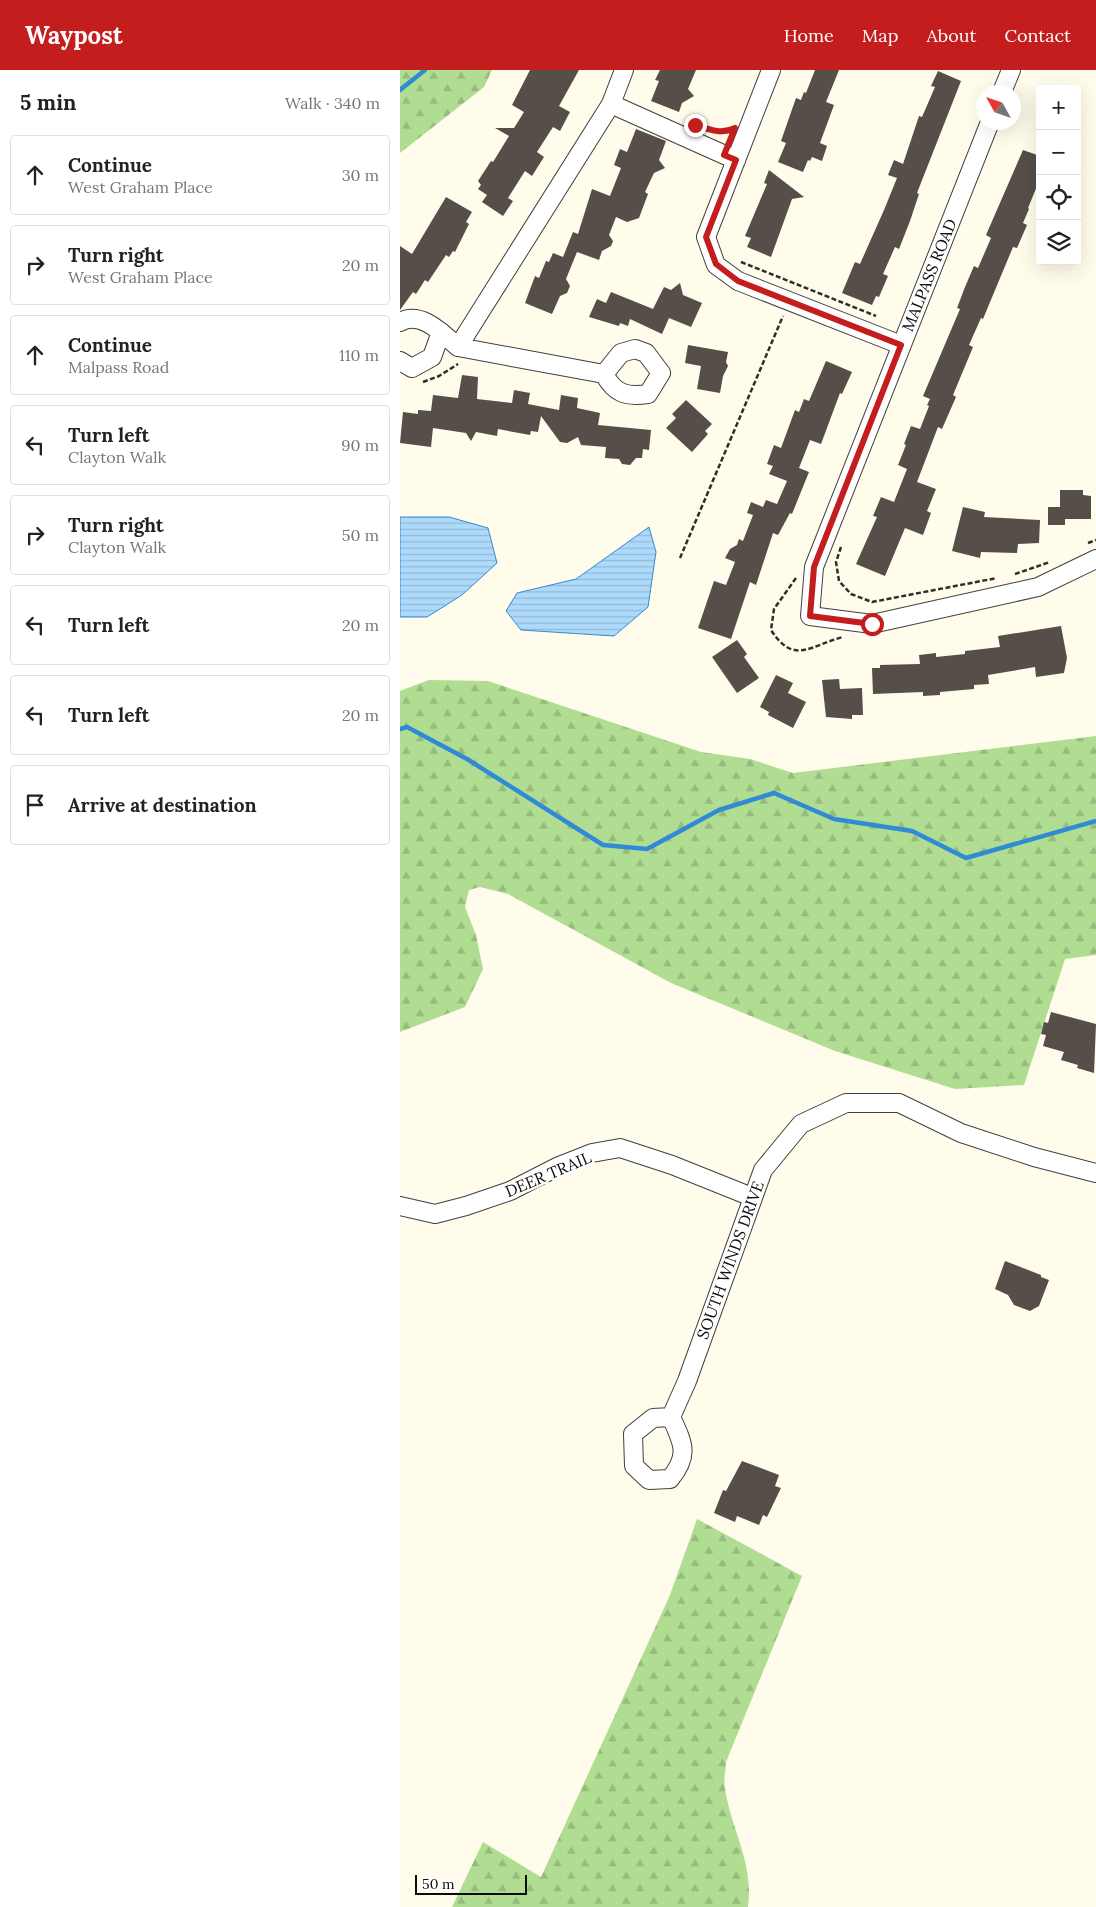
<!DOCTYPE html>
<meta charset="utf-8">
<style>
:root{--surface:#fff;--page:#f6f6f6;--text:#222;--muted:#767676;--line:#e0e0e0;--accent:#c41d1d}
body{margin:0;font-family:Lora,serif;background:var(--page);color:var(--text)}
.controls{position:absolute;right:15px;top:15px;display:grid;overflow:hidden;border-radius:5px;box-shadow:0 5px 20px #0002}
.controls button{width:45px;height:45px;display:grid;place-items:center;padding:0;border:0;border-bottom:1px solid var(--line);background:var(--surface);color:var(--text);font:25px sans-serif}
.compass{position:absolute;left:576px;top:15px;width:45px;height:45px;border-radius:50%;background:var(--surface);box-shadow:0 5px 20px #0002;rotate:310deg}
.scale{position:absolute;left:15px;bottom:12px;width:112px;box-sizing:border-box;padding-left:5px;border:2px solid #0c0c0c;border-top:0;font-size:14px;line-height:18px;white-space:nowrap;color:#0c0c0c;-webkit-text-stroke:4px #fff;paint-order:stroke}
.stop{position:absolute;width:15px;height:15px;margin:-11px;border:4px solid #c41d1d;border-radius:50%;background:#fff}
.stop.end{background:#c41d1d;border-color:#fff;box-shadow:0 1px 5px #0008}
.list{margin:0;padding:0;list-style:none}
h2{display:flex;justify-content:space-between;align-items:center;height:65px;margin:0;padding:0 20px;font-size:21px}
h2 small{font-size:16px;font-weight:400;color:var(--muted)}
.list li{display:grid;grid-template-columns:32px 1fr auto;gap:15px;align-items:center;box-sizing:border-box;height:80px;margin:0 10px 10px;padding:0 10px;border:1px solid var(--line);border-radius:5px}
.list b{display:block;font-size:19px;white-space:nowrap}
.list p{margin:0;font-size:16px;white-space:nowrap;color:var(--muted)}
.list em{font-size:16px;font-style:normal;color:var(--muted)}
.icon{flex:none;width:28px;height:28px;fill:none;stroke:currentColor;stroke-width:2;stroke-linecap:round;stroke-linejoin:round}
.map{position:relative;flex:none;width:696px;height:1837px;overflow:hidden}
header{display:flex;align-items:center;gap:30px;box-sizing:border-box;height:70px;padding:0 25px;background:var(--accent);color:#fff}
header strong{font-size:24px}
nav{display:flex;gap:28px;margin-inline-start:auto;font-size:18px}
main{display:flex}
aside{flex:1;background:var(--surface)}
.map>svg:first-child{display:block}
.forest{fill:url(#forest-firs)}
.water{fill:url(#water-rules);stroke:#308ad5}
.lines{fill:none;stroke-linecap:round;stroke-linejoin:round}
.stream{stroke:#308ad5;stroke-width:4.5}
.building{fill:#564e48}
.minor-casing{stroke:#3f3f3f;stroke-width:20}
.path{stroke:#2e2e2e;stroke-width:2.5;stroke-dasharray:5 2.5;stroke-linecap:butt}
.minor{stroke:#fff;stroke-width:18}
.route{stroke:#c41d1d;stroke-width:6}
.labels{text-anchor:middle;stroke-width:5;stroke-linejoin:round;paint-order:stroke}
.street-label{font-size:16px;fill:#0c0c0c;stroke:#fff}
</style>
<header>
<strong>Waypost</strong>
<nav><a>Home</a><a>Map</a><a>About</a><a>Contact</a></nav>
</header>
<main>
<aside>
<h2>5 min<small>Walk · 340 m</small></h2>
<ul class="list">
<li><svg class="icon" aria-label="ahead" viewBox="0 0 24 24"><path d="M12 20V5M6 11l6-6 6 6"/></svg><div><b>Continue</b><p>West Graham Place</p></div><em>30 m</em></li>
<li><svg class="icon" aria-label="right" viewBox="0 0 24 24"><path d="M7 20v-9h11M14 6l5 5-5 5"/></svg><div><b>Turn right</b><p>West Graham Place</p></div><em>20 m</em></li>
<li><svg class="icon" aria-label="ahead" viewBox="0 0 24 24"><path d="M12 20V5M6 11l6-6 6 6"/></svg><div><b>Continue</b><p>Malpass Road</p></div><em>110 m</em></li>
<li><svg class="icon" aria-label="left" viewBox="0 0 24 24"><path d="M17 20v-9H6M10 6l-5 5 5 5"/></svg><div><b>Turn left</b><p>Clayton Walk</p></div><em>90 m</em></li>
<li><svg class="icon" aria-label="right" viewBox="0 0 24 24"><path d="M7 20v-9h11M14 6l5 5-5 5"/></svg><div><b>Turn right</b><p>Clayton Walk</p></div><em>50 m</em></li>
<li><svg class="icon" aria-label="left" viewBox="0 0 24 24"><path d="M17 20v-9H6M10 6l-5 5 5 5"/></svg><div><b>Turn left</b></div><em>20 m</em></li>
<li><svg class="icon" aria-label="left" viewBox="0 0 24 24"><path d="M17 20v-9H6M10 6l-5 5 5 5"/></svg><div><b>Turn left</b></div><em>20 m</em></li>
<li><svg class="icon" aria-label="arrive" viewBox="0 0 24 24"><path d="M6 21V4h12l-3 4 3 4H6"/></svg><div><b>Arrive at destination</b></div></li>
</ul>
</aside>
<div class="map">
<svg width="696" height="1837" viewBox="0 0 696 1837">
<defs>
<pattern id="forest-firs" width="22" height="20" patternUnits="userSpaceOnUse" patternTransform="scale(1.25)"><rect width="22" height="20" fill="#b0dd92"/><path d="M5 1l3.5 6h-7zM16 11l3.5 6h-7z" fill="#96bc7d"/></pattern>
<pattern id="water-rules" width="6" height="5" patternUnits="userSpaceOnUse" patternTransform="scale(1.25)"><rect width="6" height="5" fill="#add9fa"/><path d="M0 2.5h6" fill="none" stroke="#94b9d5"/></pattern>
</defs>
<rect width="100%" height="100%" fill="#fffcec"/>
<g class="forest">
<polygon points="0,0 92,0 84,17 0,83"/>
<polygon points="29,610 88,611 301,682 350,689 393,703 696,666 696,885 665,889 624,1015 555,1019 435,981 271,913 108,824 80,817 69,820 65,837 76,865 83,899 65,937 0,962 0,621"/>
<path d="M297,1449L402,1506L326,1692C326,1700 323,1711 325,1719C331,1759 354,1793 348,1837H52L83,1772L141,1807L270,1525Z"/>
</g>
<g class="water">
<polygon points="0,447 49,447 88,458 97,493 62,525 27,547 0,547"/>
<polygon points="249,457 256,482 248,537 214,566 121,560 106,541 117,523 176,509"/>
</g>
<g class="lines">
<g class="stream">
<polyline points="0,20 25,0"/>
<polyline points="0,659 7,657 67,689 203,775 247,779 319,740 374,723 434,749 512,761 566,788 696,751"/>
</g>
</g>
<g class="building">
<polygon points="130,0 179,0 159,36 170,42 160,61 153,57 137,82 144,87 132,106 125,101 108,128 113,131 103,146 82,132 87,125 78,119 81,115 78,111 91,91 93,92 109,66 95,58 114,58 124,42 112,35"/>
<polygon points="260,0 296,0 288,19 294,26 282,33 279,42 251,31 259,11 255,10"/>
<polygon points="415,0 439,0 426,32 434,35 420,73 427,76 422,91 412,87 410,91 408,90 403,102 378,92 386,73 381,71 396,28 401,30 404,22 406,23"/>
<polygon points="538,1 561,11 517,123 519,124 510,151 499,179 495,177 483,204 488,206 479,227 476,226 472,235 442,223 455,192 460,194 484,140 497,108 488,105 494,90 503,94 519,46 522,47 535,17 531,16"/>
<polygon points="236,59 266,71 259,90 265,98 254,103 245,122 248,124 239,148 227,152 216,147 209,165 213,171 211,176 202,181 199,190 177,182 166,209 170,216 167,223 160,226 152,244 125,233 135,206 139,208 146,191 149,192 153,183 163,187 173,162 178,164 192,119 210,126 221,98 214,95 220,79 227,82"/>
<polygon points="623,80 640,86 636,97 640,98 640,109 628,138 629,139 623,153 627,155 617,178 613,177 583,249 581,248 569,275 573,277 553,325 556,327 542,359 538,357 517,412 536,419 527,441 531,443 523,465 505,458 485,506 456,494 477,447 473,446 481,427 494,432 507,399 498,395 506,375 504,374 511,356 520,359 529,336 527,335 530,329 523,326 560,239 557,238 565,217 574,196 578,198 591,168 586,165"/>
<polygon points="369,100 404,127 392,129 371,187 347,177 351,168 345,166 367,114 364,113"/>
<polygon points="46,127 72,142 66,152 69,154 55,182 53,181 49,187 46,185 28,212 25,210 16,224 13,222 0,240 0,176 12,184"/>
<polygon points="280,213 283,225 302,233 291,257 269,248 262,264 230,249 228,256 220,253 219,256 189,247 197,229 206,233 211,222 253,239 264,217 271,220"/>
<polygon points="288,275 328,282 326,292 328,296 323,306 320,323 297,319 301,296 285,293"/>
<polygon points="426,291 452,302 442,324 440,323 421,374 410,370 399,398 409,402 392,444 390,443 378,465 373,463 356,515 350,512 331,569 298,558 314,511 326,515 335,492 325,488 330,479 337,475 339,469 343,471 353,445 347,443 351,432 363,437 366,430 377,434 387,411 369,404 373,396 367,394 374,375 381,378 395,340 399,342 404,329 409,331"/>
<polygon points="62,305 78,307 77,329 112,333 114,320 130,323 128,334 159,340 161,325 178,328 177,338 200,343 198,355 251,360 249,380 243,379 242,388 236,388 230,395 222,394 219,389 205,388 206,377 181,375 178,367 167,373 160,372 141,346 138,362 131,361 130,365 98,359 97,366 76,362 71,371 66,363 33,358 31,377 0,373 3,342 18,344 18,340 31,341 33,325 58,328"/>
<polygon points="286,330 312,354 305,361 308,364 292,382 266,358 276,348 272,344"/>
<polygon points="660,420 683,420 683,425 691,426 691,449 665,449 665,455 648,455 648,437 660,437"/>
<polygon points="563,437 585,442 584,447 640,450 639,473 618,474 617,483 581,482 580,488 552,481"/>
<polygon points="661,556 667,588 664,603 636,607 635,597 588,605 589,614 574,615 574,619 540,622 540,625 523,626 523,622 473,624 472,598 480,598 480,595 520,594 519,585 536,583 536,587 565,584 565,581 600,577 598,566"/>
<polygon points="337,570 347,584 344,587 359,608 337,623 312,587"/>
<polygon points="376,605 393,613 388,623 406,632 393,658 368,645 369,642 360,637"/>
<polygon points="439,609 440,619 462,618 463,645 452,645 452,649 426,647 422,610"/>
<polygon points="651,942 696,954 694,1003 677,998 678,995 661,990 664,982 643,976 646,965 641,964 644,952 648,953"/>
<polygon points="605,1191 641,1205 641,1207 649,1210 639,1236 630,1241 614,1235 608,1225 595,1219"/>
<polygon points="342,1391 379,1405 375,1416 381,1418 367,1447 363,1445 359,1455 337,1446 335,1452 314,1443 323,1420 326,1421"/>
</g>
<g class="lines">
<g class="minor-casing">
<g id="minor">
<polyline points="371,0 306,167 316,195 338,211 501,275"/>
<polyline points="602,22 611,0"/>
<polyline points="211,34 224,0"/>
<polyline points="590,52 414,497 410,546 472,554 638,517 696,489"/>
<path d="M0,252C21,240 43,264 58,277"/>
<polyline points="0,291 12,298 32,287 41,262"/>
<path d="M204,304C215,324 226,327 248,324L261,303L246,283L235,279L221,283L204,304L58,277L211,34L336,90"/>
<polyline points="0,1136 35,1144 66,1136 110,1121 159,1096 192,1083 220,1078 272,1095 352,1127"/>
<path d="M271,1347L253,1348L233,1364L234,1396L249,1410L270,1409C290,1385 283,1373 271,1347L287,1311L363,1100L401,1054L446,1033H499L561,1063L634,1087L696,1103"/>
</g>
</g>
<g class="path">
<polyline points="614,39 617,31"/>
<polyline points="314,61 331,61"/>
<polyline points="341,192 476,246"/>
<polyline points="23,312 39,306 58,294"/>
<polyline points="688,473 696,470"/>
<polyline points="441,477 436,492 439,511 451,524 472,532 597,508"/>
<polyline points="280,488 383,246"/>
<polyline points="615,504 650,492"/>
<path d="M396,508L374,539L371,560C394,596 411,575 443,567"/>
</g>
<use href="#minor" class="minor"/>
</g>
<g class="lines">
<path class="route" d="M295,55C308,59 321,65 335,58L324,85L336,90L306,167L316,194L338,211L501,275L414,497L410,546L472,554"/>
</g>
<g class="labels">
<g class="street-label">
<text transform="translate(529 205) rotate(-68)" y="6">MALPASS ROAD</text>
<text transform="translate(148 1104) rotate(-23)" y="6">DEER TRAIL</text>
<text transform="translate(330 1190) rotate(-70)" y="6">SOUTH WINDS DRIVE</text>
</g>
</g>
</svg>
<div class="controls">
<button>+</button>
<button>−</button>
<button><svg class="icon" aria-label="locate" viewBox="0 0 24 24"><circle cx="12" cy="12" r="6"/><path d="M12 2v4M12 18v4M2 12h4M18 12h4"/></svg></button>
<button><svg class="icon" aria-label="layers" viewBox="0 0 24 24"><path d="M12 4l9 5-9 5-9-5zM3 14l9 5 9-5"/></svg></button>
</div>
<svg class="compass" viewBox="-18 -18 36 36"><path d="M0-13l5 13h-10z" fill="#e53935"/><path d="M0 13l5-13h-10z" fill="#767676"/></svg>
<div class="scale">50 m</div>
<div class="stop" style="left:472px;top:554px"></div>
<div class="stop end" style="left:295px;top:55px"></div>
</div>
</main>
